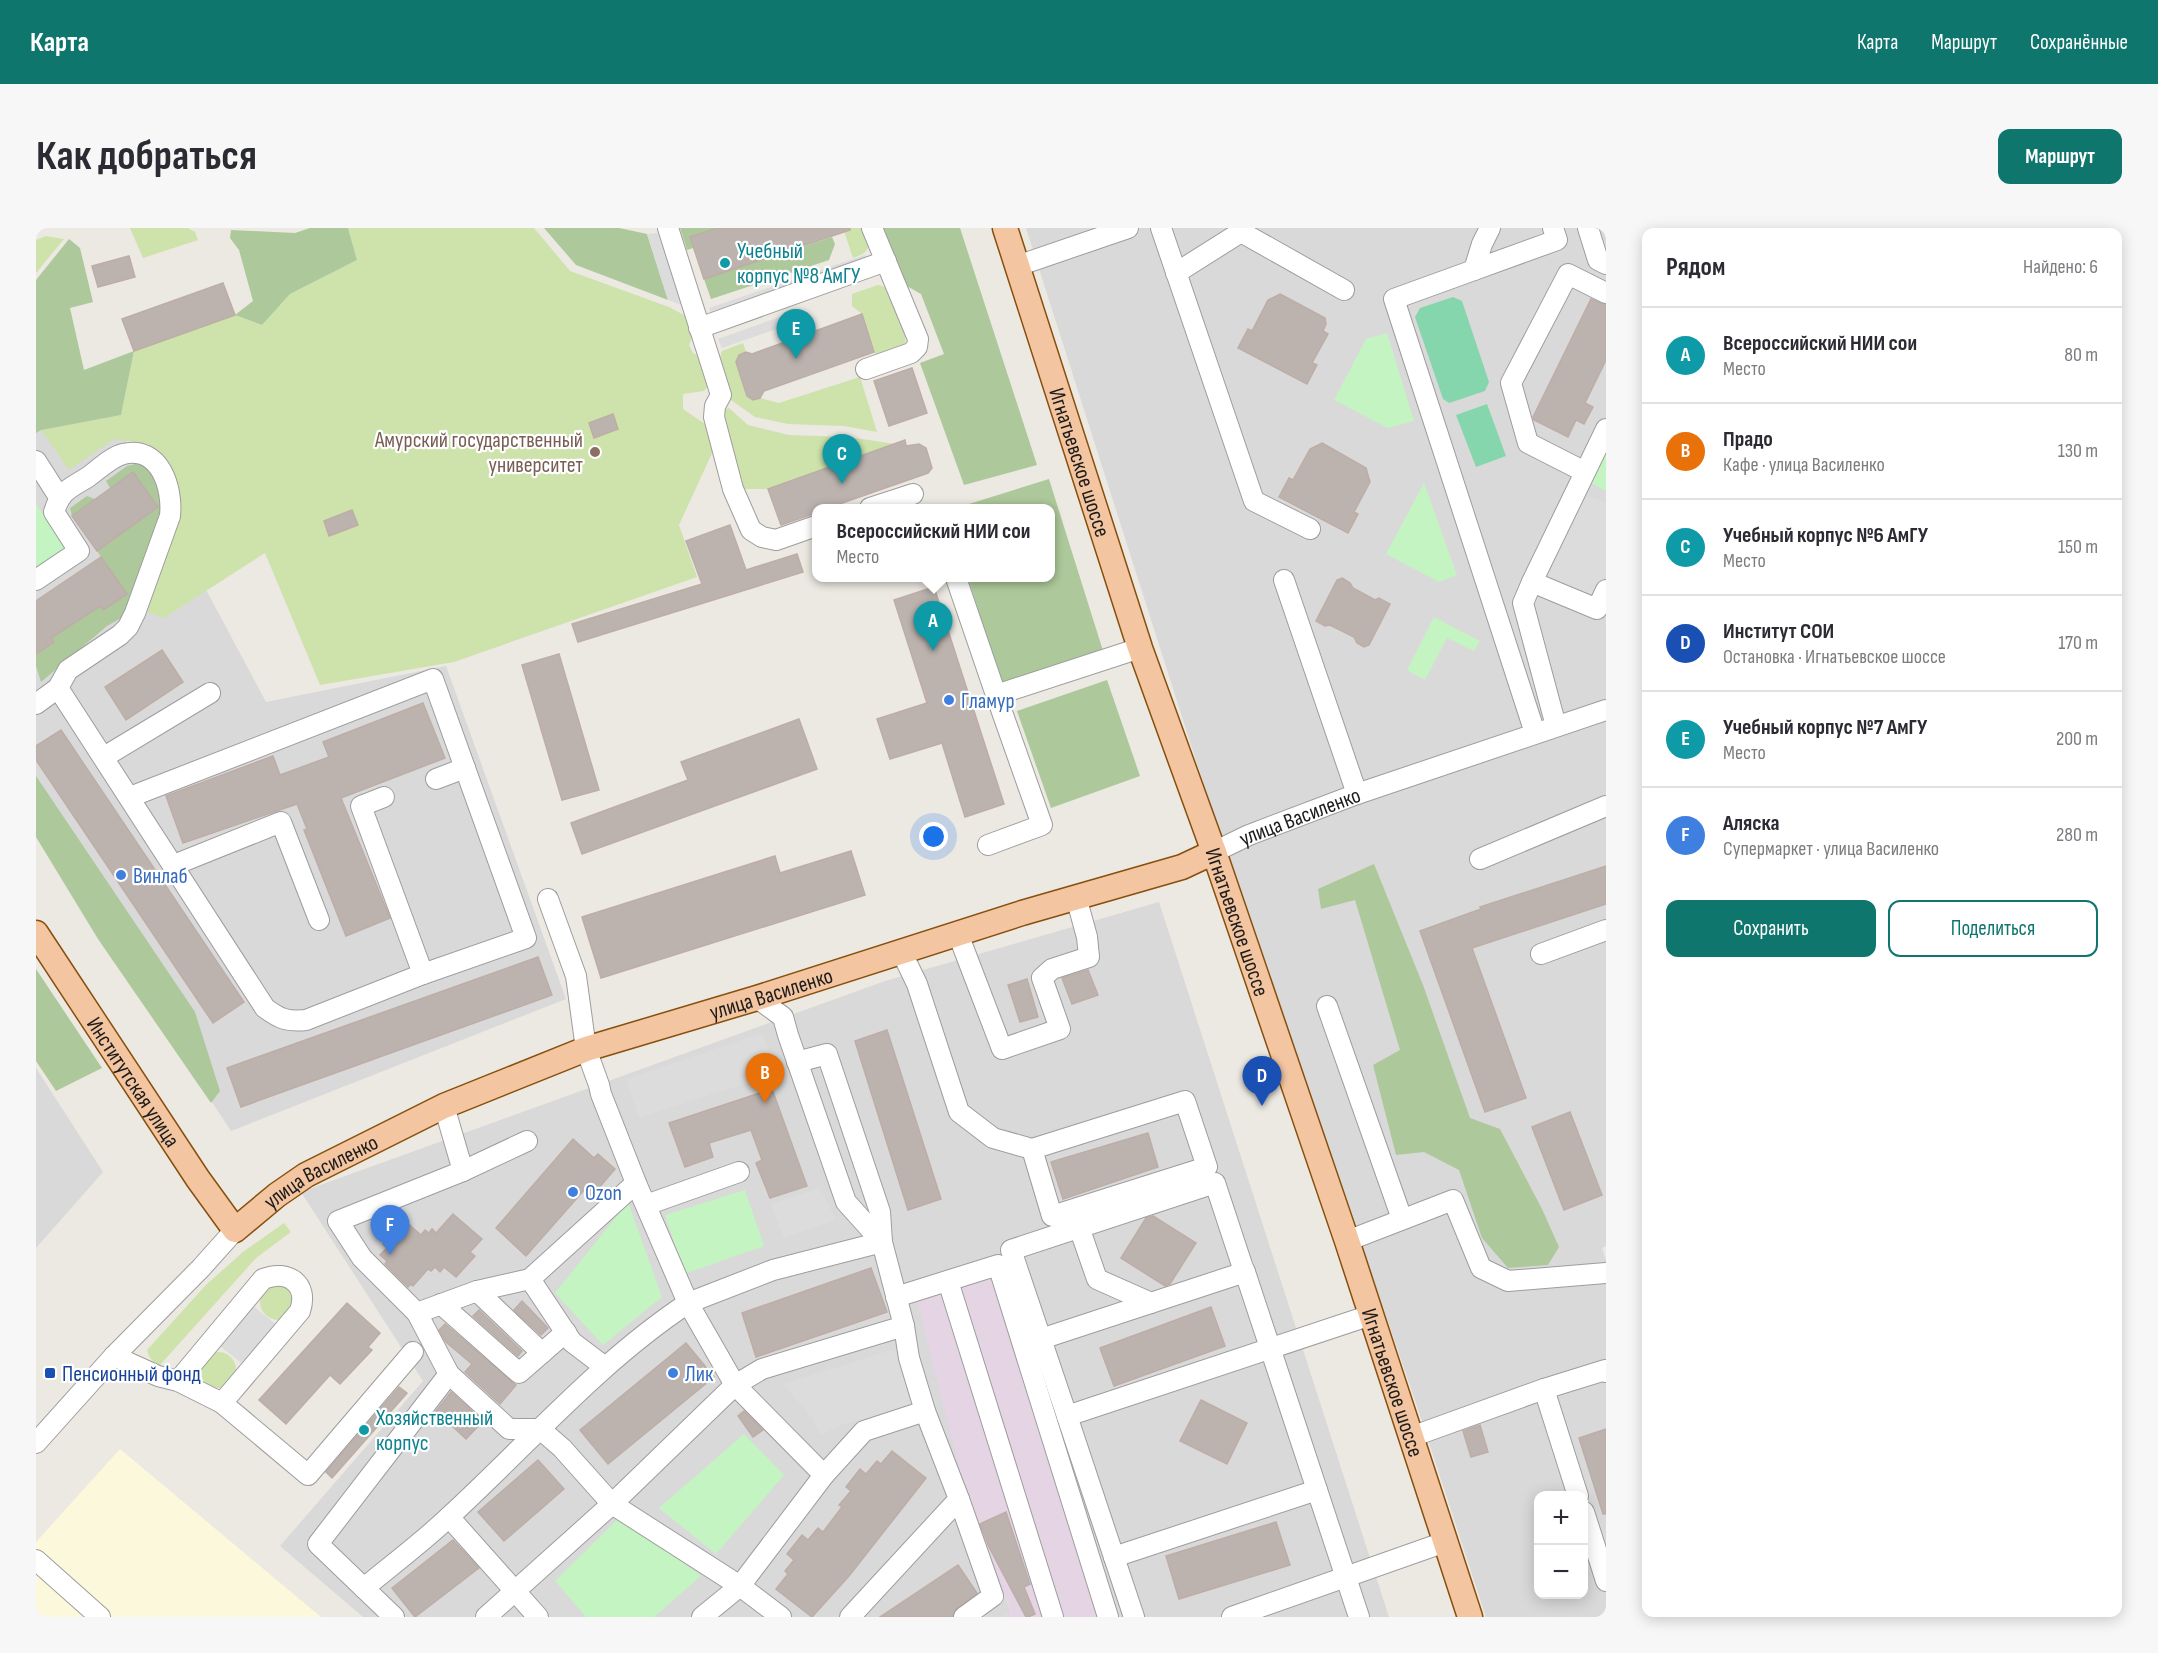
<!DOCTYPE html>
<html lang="ru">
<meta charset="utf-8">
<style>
:root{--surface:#fff;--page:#f7f7f7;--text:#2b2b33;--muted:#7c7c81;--line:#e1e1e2;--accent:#0f766e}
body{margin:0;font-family:"Sofia Sans Condensed",sans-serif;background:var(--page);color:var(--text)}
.controls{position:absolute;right:18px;bottom:18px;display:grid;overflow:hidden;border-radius:12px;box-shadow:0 3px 15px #0003}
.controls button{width:54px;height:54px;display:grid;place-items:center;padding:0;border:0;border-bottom:2px solid var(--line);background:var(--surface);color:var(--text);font:30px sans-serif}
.you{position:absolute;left:898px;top:609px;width:21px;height:21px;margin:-15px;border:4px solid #fff;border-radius:50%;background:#1a73e8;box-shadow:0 0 0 9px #1a73e833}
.badge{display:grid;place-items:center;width:39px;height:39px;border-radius:50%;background:var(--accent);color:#fff;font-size:20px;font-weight:700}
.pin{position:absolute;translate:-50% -50px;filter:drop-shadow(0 2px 3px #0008)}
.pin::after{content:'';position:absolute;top:32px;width:21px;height:18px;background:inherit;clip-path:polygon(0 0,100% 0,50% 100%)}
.popup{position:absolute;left:776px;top:276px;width:243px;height:78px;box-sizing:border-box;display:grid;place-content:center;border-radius:12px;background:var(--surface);filter:drop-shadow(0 2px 4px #0005);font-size:20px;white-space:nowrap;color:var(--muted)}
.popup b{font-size:22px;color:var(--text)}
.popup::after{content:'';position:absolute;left:50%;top:100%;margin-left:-12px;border:12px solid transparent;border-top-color:var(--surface)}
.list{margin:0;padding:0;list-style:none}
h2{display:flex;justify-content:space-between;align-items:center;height:78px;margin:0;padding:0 24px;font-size:26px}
h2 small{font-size:20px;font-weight:400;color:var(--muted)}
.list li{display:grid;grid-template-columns:39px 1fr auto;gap:18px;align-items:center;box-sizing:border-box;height:96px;padding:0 24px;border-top:2px solid var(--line)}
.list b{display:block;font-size:22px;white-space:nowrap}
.list p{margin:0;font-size:20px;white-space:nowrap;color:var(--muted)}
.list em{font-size:20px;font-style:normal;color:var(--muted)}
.actions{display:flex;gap:12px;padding:18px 24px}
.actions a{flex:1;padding:14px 0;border:2px solid var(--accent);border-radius:12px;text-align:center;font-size:21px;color:var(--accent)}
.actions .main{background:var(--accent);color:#fff}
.map{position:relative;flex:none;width:1570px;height:1389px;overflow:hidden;border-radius:12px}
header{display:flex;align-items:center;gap:36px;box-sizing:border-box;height:84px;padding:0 30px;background:var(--accent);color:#fff}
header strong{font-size:28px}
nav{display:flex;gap:33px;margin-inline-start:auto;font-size:21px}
.intro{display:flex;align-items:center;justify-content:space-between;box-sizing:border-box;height:144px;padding:0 36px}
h1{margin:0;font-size:42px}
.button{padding:15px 27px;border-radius:12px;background:var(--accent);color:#fff;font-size:21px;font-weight:700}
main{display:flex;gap:36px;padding:0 36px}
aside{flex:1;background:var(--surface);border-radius:12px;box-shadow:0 3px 15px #0003}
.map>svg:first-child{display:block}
.residential{fill:#dad9d9;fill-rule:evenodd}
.industrial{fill:#e5d4e4}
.education{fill:#fcf8dc}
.grass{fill:#cde3ab}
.forest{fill:#adc89a}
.park{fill:#c4f4c1}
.pitch{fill:#86d6ad}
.parking{fill:#dcdcdc}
.building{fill:#bcb3af;stroke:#bdada6;stroke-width:1.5}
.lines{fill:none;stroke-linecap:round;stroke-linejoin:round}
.minor-casing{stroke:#9d9d9d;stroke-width:22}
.major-casing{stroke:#874f0c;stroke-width:27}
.minor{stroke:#fff;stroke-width:20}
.major{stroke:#f3c5a0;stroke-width:24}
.culture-dot{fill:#0f9aa8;stroke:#fff;stroke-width:2}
.education-dot{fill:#8d6e63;stroke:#fff;stroke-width:2}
.shop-dot{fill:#3f7fe0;stroke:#fff;stroke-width:2}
.transit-dot{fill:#1a4fb4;stroke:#fff;stroke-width:2}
.labels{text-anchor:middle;stroke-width:4.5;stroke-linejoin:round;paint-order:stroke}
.culture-label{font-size:22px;fill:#0d838f;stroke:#fff;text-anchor:start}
.education-label{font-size:22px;fill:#785e54;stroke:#fff;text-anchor:end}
.street-label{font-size:22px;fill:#1c1c1c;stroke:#fff}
.shop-label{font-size:22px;fill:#366cbe;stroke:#fff;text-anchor:start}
.transit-label{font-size:22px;fill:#164399;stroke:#fff;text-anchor:start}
</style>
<header>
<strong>Карта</strong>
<nav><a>Карта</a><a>Маршрут</a><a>Сохранённые</a></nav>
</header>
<div class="intro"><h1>Как добраться</h1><a class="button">Маршрут</a></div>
<main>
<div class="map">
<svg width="1570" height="1389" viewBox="0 0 1570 1389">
<rect width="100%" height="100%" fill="#ece8e2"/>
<g class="residential">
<path d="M990,0H1570V1018L1566,1020L1570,1032V1389H1450L1378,1169L1179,592ZM1502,1268H1548V1366H1502Z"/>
<polygon points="72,178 230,474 410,438 530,771 195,903 0,606 0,192"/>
<polygon points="1123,674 1353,1389 1079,1389 936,1291 975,1383 966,1389 327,1389 244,1318 387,1153 265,964 849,753"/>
<polygon points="0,840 67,944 0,1020"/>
</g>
<polygon class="industrial" points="963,1033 1079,1389 966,1389 975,1382 936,1291 878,1060"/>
<polygon class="education" points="84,1221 285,1389 0,1389 0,1314"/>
<g class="grass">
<polygon points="94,0 152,0 159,4 162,12 107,30"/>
<polygon points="312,0 498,0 534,43 633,79 652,89 658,106 653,117 657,125 664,129 674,156 668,163 647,166 647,181 669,196 677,223 643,297 661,349 418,434 284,457 229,325 128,390 108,383 133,240 112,216 78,211 33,242 5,202 85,187 98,123 199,87 226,97 254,66 321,32"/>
<path d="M807,0H830C834,16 836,24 817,30Z"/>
<polygon points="10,8 28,11 0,45 0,12"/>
<path d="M842,57C847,58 847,58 850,61C857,68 872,106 869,115C865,125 850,128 841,132L826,86L816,78V66Z"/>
<polygon points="707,115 710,124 703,127 700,134 711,168 717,172 724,170 743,175 824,149 841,204 808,198 752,196 719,189 695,172 683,133 686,123"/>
<polygon points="693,180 712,197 753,207 813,209 859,216 732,261 708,261 684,194 685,183"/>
<path d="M248,995L255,1004L220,1030L124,1137C116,1134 113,1130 111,1122L170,1057L207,1024Z"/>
<path d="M238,1056L254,1060L260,1075L246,1092C228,1093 219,1078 227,1062Z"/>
<circle cx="182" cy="1142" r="18"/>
</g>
<g class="forest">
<polygon points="274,0 312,0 321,32 254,66 226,97 199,87 217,73 203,22 194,10 195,2 259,5"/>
<polygon points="508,0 583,0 611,6 632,72 540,37"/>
<polygon points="644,0 682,0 654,9 657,20 651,22"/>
<polygon points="847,0 924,0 1001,237 928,257 884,135 908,126 885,66 869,57"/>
<polygon points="796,9 799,16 793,32 675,71 668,51"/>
<polygon points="33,11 44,20 57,74 34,80 48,142 98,123 85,187 5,202 0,205 0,52"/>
<polygon points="99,236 109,236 118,242 130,278 94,378 85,390 71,398 5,454 0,438 0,426 18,414 15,410 64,378 67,381 91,366 61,323 122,279 97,245 74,260 70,253 91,238"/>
<polygon points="1013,251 1068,426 966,457 932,350 1014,350 1014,280 920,280"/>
<polygon points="51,268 59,271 36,288 34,280"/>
<polygon points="1071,452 1104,548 1015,580 981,483"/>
<polygon points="0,548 159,784 184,863 175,875 62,711 0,609"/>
<polygon points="1338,636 1387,757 1434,890 1464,901 1506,981 1523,1019 1512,1037 1472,1040 1446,1010 1423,942 1388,924 1360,927 1337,837 1364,822 1319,672 1285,681 1282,661"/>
<polygon points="0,741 66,840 20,863 0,833"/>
</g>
<g class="park">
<polygon points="1351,105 1378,193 1352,200 1298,172 1330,111"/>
<polygon points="1570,219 1570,263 1553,254"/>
<polygon points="1388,255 1421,347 1403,354 1350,326"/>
<polygon points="0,276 31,323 0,344"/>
<polygon points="1398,389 1444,413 1438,423 1411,410 1389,452 1371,442"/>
<polygon points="709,962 728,1018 648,1046 629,987"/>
<polygon points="592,974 626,1069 567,1117 519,1065"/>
<polygon points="708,1206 748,1247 680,1326 623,1280"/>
<polygon points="586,1287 665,1348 618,1389 550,1389 519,1353"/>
</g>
<g class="pitch">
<polygon points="1417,69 1426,73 1453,154 1449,163 1413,175 1407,171 1379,89 1384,80"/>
<polygon points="1451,176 1470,228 1440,239 1420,187"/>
</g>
<g class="parking">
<polygon points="622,5 646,77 632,72 611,6"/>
<polygon points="829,27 832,35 677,90 673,80"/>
<polygon points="758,84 757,95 686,120 682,111"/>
<polygon points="1543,263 1570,275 1570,351 1558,377 1502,350"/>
<polygon points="726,805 741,845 603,890 590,851"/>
<polygon points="784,960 800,992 748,1010 735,976"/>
<polygon points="206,1069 252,1106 219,1146 173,1109"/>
<polygon points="859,1121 875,1158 876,1181 811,1195 784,1207 776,1190 747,1156"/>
</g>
<g class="building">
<polygon points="682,0 814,0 814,2 668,51 654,9"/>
<polygon points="93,28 99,49 62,59 56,38"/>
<polygon points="187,55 199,87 98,123 86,91"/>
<polygon points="1244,66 1289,90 1290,96 1287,103 1292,106 1276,135 1281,137 1271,156 1202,120 1212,101 1216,103 1232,72"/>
<polygon points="1555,71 1570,77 1570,132 1549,175 1557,179 1548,196 1540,192 1532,209 1498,192 1497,189"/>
<polygon points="826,86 838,124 728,163 724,170 717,172 711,168 700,134 703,127 710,124 716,126"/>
<polygon points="876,140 891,185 853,198 838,153"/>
<polygon points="577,186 582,201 558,210 553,195"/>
<polygon points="869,212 870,218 883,216 890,220 896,240 892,245 792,280 780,280 780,285 745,297 732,261"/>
<polygon points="1286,215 1330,240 1334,254 1318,284 1322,286 1312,305 1243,269 1253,250 1257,252 1274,221"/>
<polygon points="97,244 122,279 61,323 36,288"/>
<polygon points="316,282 322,297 293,308 288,293"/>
<polygon points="694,297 710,342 761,326 767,344 542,414 536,396 666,356 650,313"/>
<polygon points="65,329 91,366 67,382 64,378 15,410 18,414 0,426 0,373"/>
<polygon points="1306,350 1314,355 1317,360 1339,372 1343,370 1354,376 1333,417 1328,419 1321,415 1318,409 1294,397 1289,398 1280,393 1301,352"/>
<polygon points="898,359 968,576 929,589 906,515 854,531 841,491 891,475 858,372"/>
<polygon points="126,422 147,454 90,492 69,459"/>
<polygon points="523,426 563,562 526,572 486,437"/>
<polygon points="387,475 409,530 305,570 354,690 310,708 268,602 271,601 261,576 147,615 130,568 237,528 244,547 293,529 287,514"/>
<polygon points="763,491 781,541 546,626 535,595 652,552 645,534"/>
<polygon points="25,502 208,774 177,795 0,532 0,518"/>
<polygon points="815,623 829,667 565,750 546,689 739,628 744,645"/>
<polygon points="1570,638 1570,676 1436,720 1490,870 1449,884 1384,703 1445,681 1444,679"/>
<polygon points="502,729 516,767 205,879 191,840"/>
<polygon points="1052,742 1062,767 1036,776 1026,750"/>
<polygon points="991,751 1002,789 984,794 972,757"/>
<polygon points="851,802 905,971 872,982 819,813"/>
<polygon points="736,861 771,958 734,970 720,935 726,932 715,902 673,915 677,929 649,939 633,895"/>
<polygon points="1534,884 1566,967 1528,982 1496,899"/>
<polygon points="1112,905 1122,939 1027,971 1015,934"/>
<polygon points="537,911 558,930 562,926 579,941 556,968 549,961 490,1028 460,1000"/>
<polygon points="417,986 446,1011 434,1024 439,1028 420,1049 408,1039 404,1044 399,1039 395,1043 392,1041 377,1058 375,1056 372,1059 349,1036 351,1033 344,1027 351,1020 347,1016 369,993 385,1007 389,1002 393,1005 396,1001 400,1005"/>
<polygon points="1117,988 1160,1015 1134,1056 1129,1058 1085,1030 1110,990"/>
<polygon points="835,1040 851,1084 720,1129 706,1085"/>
<polygon points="486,1073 512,1100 505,1107 478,1082"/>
<polygon points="311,1075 344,1105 332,1119 336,1122 304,1156 294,1147 250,1196 223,1172"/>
<polygon points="1175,1079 1189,1118 1078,1158 1064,1120"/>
<polygon points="443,1082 486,1123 482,1128 437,1088"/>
<polygon points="409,1096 480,1157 464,1176 429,1144 436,1136 410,1114 403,1102"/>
<polygon points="650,1115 678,1149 572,1236 544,1202"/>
<polygon points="363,1159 371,1165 296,1250 290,1244"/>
<polygon points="415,1164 447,1193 430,1211 400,1183"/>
<polygon points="1165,1172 1211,1195 1191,1236 1144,1213"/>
<polygon points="708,1183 727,1202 717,1209 702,1188"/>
<polygon points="1444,1197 1452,1224 1435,1229 1427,1203"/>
<polygon points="1570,1201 1570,1286 1567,1286 1543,1210"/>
<polygon points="856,1223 890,1250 813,1348 776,1389 740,1361 752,1346 749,1343 758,1332 751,1326 766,1307 772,1312 782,1300 787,1304 806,1279 803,1277 815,1263 810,1259 824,1241 830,1246 841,1233 845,1236"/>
<polygon points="502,1232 528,1261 468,1313 442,1284"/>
<polygon points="970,1284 994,1356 988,1359 999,1386 992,1389 990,1389 953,1319 944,1296"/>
<polygon points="1240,1294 1254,1337 1143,1371 1130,1328"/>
<polygon points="417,1312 443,1340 379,1389 356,1360"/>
<polygon points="922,1337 941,1365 921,1380 916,1389 844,1389"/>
</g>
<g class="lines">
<g class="minor-casing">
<g id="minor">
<polyline points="632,0 685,167 679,178 678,189 697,261 715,302 726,309 740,312 780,298"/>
<polyline points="1125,0 1218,273 1274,301"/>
<polyline points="1454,0 1446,16 1438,42 1358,71 1499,505"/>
<polyline points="1552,0 1562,32 1570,36"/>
<polyline points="981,38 1092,0"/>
<polyline points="1438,42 1521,12 1517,0"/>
<polyline points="1140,45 1205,4 1308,62"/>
<polyline points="663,100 850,33"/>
<polyline points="830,141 875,125 881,119 882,111 836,0"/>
<polyline points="0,233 23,269"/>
<polyline points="1549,244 1492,215 1475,155 1532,46 1570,65"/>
<polyline points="834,280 877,266"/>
<polyline points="920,350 960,467"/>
<path d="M0,352L43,323L18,284C25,262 33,261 52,249C62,242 75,229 87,226C124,217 137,260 134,288L99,385L92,399L84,407L32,442L22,460L0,476"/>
<polyline points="1248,352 1321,566"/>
<polyline points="1496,354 1561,381 1570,362"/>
<path d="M22,460L229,780C244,791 251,794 270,792L387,746L490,710L397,451L94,569"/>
<polyline points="1520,498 1487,375 1496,354 1570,201"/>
<polyline points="68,529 174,465"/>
<polyline points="400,551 429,540"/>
<polyline points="348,569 325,578 387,746"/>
<polyline points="952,617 1006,597 960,467 1104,420"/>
<path id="s1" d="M1178,624L1213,607L1321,566L1570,482"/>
<polyline points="1444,631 1570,578"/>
<polyline points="138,637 245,594 283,692"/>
<polyline points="512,671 540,748 550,821 563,857 565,866 600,955 652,1075 737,1042 846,1014 810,974 752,807 747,789 721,770"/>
<polyline points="922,706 966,821 1024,801 1006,750 1016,741 1053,729 1051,709 1040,669"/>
<polyline points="865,723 881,756 923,884 957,910 996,921 1149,873 1171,939 1016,988 996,921"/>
<polyline points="1505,726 1570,702"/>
<polyline points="1291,778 1366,991"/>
<polyline points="408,878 427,943 302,993 326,1030 381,1085 441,1063 494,1051 600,955"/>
<polyline points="427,943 491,913"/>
<polyline points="610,977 703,944"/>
<polyline points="1043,999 1061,1051 1115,1075"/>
<polyline points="1311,1013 1417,972 1445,1040 1472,1053 1570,1045"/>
<polyline points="494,1051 536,1114 569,1139"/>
<polyline points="912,1053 1017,1389"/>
<polyline points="441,1063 506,1125"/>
<polyline points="860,1069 962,1037 1072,1389"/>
<polyline points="405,1076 483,1145 530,1104"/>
<polyline points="1005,1111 1209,1044"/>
<path d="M78,1128L122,1148L142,1153L186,1175L264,1083C273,1056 252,1041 227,1051L142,1153"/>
<polyline points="413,1146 473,1201 504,1201 526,1220 576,1276 699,1157 788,1247 828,1203 889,1183 873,1130 868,1098"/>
<polyline points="1508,1161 1569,1142 1570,1144"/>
<polyline points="186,1175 272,1247 377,1124"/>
<polyline points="1031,1188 1098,1389"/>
<polyline points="1375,1209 1508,1161 1542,1268"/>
<polyline points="0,1215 78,1128 165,1040 199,1002"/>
<polyline points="923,1271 957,1368 928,1389"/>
<polyline points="1548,1284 1570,1353"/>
<polyline points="413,1289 502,1389"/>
<polyline points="1078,1329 1281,1262"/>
<polyline points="0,1332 64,1389"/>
<path d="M328,1360C357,1336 388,1313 415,1287C493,1215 563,1134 652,1075L699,1157L726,1141L868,1098L846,1014L844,984L791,826L761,834"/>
<polyline points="358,1389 282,1316 413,1146 381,1085"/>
<polyline points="450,1389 576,1276 704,1358 666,1389"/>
<polyline points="745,1389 704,1358 788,1247"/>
<polyline points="814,1389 923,1271 889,1183"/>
<polyline points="1196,1389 1409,1314"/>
<polyline points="1323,1389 1209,1044 1206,1037 1179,955 975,1022 1031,1188 1335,1087"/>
</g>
</g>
<g class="major-casing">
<g id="major">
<path id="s2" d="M969,0L1104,420L1178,624L1311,1013L1434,1389"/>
<path id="s3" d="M0,705L162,951L199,1002L241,967L270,947L408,878L550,821L721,770L986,685L1146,639L1178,624"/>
</g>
</g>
<use href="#minor" class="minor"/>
<use href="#major" class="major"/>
</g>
<g class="culture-dot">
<circle cx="689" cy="35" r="6"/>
<circle cx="328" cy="1202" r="6"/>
</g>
<circle class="education-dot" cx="559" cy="224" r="6"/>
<g class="shop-dot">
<circle cx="913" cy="472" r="6"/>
<circle cx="85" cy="647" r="6"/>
<circle cx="537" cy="964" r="6"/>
<circle cx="637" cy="1145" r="6"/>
</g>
<rect class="transit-dot" x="8" y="1139" width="12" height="12" rx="3"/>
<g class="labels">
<g class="culture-label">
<text x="701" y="30">Учебный<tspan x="701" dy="25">корпус №8 АмГУ</tspan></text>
<text x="340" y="1197">Хозяйственный<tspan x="340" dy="25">корпус</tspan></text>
</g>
<g class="education-label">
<text x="547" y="219">Амурский государственный<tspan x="547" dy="25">университет</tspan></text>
</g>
<g class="street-label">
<text dy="8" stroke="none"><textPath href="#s2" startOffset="246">Игнатьевское шоссе</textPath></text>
<text dy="8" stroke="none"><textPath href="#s1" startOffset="93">улица Василенко</textPath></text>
<text dy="8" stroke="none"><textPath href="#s2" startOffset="732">Игнатьевское шоссе</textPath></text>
<text dy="8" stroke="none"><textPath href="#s3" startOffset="948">улица Василенко</textPath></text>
<text dy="8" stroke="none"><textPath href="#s3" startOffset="178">Институтская улица</textPath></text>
<text dy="8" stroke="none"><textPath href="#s3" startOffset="462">улица Василенко</textPath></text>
<text dy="8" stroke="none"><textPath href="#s2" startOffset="1218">Игнатьевское шоссе</textPath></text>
</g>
<g class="shop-label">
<text x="925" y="480">Гламур</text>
<text x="97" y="655">Винлаб</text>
<text x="549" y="972">Ozon</text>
<text x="649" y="1153">Лик</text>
</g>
<g class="transit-label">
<text x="26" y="1153">Пенсионный фонд</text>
</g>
</g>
</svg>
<div class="controls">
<button>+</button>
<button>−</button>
</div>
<div class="you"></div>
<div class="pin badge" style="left:897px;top:423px;background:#0f9aa8">A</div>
<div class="popup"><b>Всероссийский НИИ сои</b>Место</div>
<div class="pin badge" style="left:729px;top:875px;background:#e8710a">B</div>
<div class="pin badge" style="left:806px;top:256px;background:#0f9aa8">C</div>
<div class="pin badge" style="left:1226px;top:878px;background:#1a4fb4">D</div>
<div class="pin badge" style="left:760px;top:131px;background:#0f9aa8">E</div>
<div class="pin badge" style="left:354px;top:1027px;background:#3f7fe0">F</div>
</div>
<aside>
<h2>Рядом<small>Найдено: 6</small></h2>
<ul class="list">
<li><span class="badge" style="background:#0f9aa8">A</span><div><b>Всероссийский НИИ сои</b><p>Место</p></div><em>80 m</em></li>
<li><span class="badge" style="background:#e8710a">B</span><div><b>Прадо</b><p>Кафе · улица Василенко</p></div><em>130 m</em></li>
<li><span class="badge" style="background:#0f9aa8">C</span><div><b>Учебный корпус №6 АмГУ</b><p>Место</p></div><em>150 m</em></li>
<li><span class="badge" style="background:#1a4fb4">D</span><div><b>Институт СОИ</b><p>Остановка · Игнатьевское шоссе</p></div><em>170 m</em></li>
<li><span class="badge" style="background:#0f9aa8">E</span><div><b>Учебный корпус №7 АмГУ</b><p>Место</p></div><em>200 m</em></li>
<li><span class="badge" style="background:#3f7fe0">F</span><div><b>Аляска</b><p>Супермаркет · улица Василенко</p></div><em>280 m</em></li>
</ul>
<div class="actions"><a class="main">Сохранить</a><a>Поделиться</a></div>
</aside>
</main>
